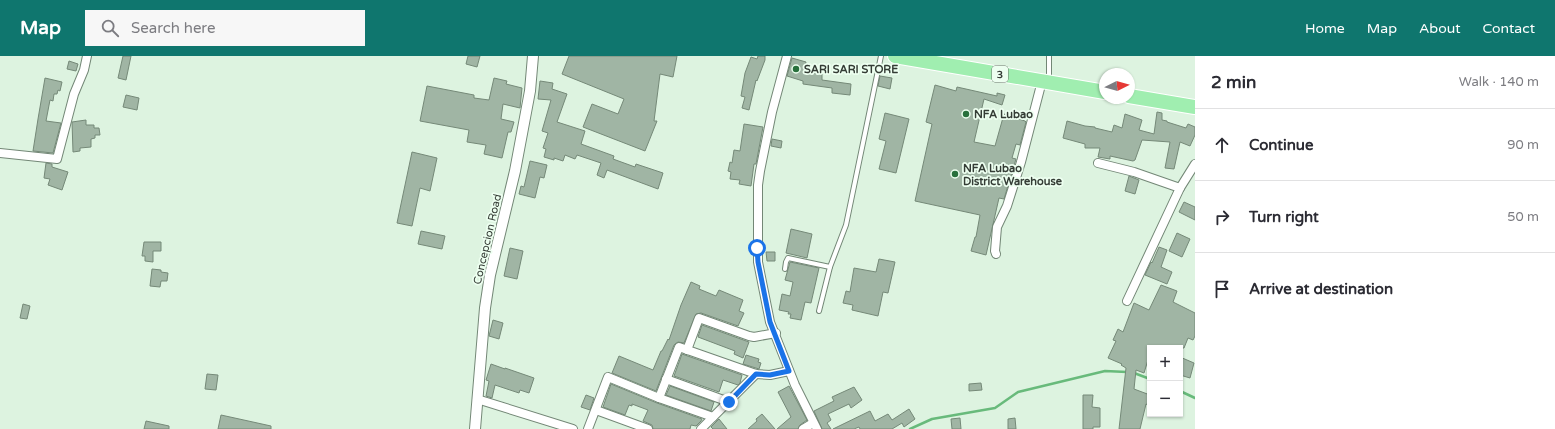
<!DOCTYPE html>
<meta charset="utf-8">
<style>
:root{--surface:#fff;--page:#f7f7f7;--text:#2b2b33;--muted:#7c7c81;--line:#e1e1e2;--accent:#0f766e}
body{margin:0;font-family:"Varela Round",sans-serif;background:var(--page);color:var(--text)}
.controls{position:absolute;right:12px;bottom:12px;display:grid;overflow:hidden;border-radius:0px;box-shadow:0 1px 3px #0004}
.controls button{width:36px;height:36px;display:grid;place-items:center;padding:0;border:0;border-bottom:1px solid var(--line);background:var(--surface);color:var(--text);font:20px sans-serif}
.compass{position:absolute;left:1099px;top:12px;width:36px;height:36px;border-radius:50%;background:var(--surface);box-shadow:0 1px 3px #0004;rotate:85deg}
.stop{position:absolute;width:12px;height:12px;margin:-9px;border:3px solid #1a73e8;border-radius:50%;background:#fff}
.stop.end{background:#1a73e8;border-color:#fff;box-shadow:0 1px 4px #0008}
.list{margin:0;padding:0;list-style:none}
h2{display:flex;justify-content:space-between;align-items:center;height:52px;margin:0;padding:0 16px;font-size:17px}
h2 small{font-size:13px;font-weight:400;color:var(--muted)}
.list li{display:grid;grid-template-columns:26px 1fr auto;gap:12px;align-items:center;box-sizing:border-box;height:72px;padding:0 16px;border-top:1px solid var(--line)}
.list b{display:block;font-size:15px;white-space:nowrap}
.list em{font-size:13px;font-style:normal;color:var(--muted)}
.icon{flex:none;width:22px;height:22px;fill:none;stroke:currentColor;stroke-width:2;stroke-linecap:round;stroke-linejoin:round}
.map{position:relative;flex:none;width:1195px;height:373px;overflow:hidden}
header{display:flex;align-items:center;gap:24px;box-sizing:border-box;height:56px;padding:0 20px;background:var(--accent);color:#fff}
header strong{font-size:19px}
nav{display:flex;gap:22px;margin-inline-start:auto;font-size:14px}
.search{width:280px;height:36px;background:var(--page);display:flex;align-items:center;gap:10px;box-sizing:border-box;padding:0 14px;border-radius:0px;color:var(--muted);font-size:15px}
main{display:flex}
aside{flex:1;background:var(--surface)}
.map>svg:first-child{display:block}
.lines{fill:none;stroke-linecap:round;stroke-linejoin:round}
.stream{stroke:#68ba7b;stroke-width:2.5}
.building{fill:#a0b5a4;stroke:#758978}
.service-casing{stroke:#738776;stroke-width:6}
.minor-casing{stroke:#738776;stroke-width:10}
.tertiary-casing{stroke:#738776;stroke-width:12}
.trunk-casing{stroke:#fff;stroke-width:16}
.service{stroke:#fff;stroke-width:4}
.minor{stroke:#fff;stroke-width:8}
.tertiary{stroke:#fff;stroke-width:10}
.trunk{stroke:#a0eeb0;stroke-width:14}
.route{stroke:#1a73e8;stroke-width:5}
.poi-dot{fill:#28703c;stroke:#edfff0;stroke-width:1.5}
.labels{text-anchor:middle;stroke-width:3.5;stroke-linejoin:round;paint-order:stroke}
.shield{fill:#edfff0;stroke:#6c766d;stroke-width:1}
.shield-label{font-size:10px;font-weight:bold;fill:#343c35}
.poi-label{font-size:11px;font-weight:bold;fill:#343c35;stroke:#edfff0;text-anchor:start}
.street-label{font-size:11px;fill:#343c35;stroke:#edfff0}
</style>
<header>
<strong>Map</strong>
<div class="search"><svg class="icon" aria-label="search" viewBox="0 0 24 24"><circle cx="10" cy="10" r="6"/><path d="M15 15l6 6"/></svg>Search here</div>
<nav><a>Home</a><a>Map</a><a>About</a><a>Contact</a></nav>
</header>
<main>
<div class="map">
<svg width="1195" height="373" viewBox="0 0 1195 373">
<rect width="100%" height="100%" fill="#ddf3e0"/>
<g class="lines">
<g class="stream">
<polyline points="1134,317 1150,323"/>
<polyline points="1180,335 1195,342"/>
<polyline points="910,373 932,363 995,352 1018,336 1105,315 1127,316"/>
</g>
</g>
<g class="building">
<polygon points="123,0 131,0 126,24 118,22"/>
<polygon points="468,0 480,0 477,11 466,8"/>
<polygon points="569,0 677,0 673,21 660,18 654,65 657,65 645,95 583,71 592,48 618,58 624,43 562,18"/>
<polygon points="758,0 765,0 765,4 757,25 756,24 749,54 742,52 745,41 741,40 745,17 751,1 757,3"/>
<polygon points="792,2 806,6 804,15 822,18 822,24 851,28 850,39 832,37 832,32 803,28 803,25 787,20"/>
<polygon points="69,5 78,8 76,15 67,13"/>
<polygon points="880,20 892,22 890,33 878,30"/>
<polygon points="45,22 62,26 60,35 58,34 57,38 54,38 53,45 50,44 46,65 61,67 53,97 33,95 38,63"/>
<polygon points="494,22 507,25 506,28 522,32 520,52 503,48 501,63 514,66 511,76 508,76 502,102 484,98 486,89 467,86 469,74 420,65 427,30 474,39 474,42 489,44"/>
<polygon points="540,25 553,27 552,33 567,38 557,66 585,75 581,88 614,100 613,103 635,111 636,108 663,117 658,133 607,114 604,122 597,119 601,107 577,99 575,103 565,99 563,105 554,102 554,104 544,101 546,93 543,92 548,77 542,75 551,44 538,43"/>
<polygon points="935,29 956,35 957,31 997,40 997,37 1005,39 1002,49 984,43 974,86 995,90 1004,58 1025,65 1026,66 1020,89 1016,88 1012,102 1016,103 1004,143 999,142 986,199 971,195 975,181 976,181 980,159 915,145 932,68 926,66"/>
<polygon points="126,39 139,42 137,54 123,51"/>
<polygon points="1157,56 1162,57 1162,64 1167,65 1167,66 1186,72 1188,68 1195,71 1195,79 1190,90 1180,86 1174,113 1165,112 1170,86 1142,84 1135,104 1133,105 1110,100 1110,103 1098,101 1100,92 1085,92 1085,88 1063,82 1067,65 1085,70 1095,71 1095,72 1112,76 1114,69 1122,72 1125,58 1142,64 1139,74 1154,78"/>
<polygon points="885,57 909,63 896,117 879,113 886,85 879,83"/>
<polygon points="86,64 86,69 94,69 94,72 99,72 100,79 95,79 95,82 91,83 91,91 80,92 80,95 73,96 72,66"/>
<polygon points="744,68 763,71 756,108 754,108 751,130 739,128 740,124 730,123 731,116 728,115 730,106 732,107 734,94 740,95"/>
<polygon points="772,83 782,85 781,92 771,90"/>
<polygon points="412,96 437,102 430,135 420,132 412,170 397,167"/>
<polygon points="530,105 547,109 544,122 540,121 535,142 519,138 521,130 524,131"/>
<polygon points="46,107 52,108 52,111 68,116 62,134 48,129 50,123 44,122"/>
<polygon points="1129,120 1139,124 1135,138 1125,135"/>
<polygon points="1184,146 1195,151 1195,164 1179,156"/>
<polygon points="791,173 812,178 807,202 786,197"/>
<polygon points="421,175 445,180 442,193 418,188"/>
<polygon points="1177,177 1190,183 1182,201 1169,195"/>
<polygon points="144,186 161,186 161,195 153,195 153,206 145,205 145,200 142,200"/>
<polygon points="1159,191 1167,194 1161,211 1172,216 1167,228 1145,219 1151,206 1152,207"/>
<polygon points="510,192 523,195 517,223 504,220"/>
<polygon points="766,196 775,196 775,205 767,205"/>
<polygon points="879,203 895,206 888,237 883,236 878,260 852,254 853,249 843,247 846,235 850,236 854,212 876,216"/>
<polygon points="790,206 819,212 811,247 805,246 801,264 790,262 791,258 788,258 789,256 779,254 782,238 790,240 793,226 785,224"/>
<polygon points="152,213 161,214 161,216 168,217 167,225 161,225 160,231 150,230"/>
<polygon points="691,226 700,230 699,233 716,240 719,234 743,244 739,255 744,257 738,270 701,257 696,258 684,287 678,286 674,289 656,335 612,317 619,300 653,314 661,295 662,295 668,283 669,284 681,249"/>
<polygon points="1161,229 1177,235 1173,246 1195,257 1195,280 1193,284 1188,282 1184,292 1150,292 1150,305 1148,304 1144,317 1136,314 1134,333 1150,339 1148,349 1146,348 1140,373 1119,373 1126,312 1121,309 1122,308 1108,302 1116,285 1113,284 1118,273 1123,276 1134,247 1149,254"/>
<polygon points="23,248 30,250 27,263 20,262"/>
<polygon points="493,264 503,267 499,283 489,280"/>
<polygon points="702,269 749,286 743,302 734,298 735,295 698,281"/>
<polygon points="682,298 742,319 740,327 738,329 723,324 719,336 674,320"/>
<polygon points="746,299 759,303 758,306 761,307 759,313 743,308"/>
<polygon points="1180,301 1194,307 1190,322 1180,319"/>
<polygon points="491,308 505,313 505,312 534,322 529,337 520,334 519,337 495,329 492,342 486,340 489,325 486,324"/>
<polygon points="207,318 218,319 216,334 205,333"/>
<polygon points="981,327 982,334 969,335 969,328"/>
<polygon points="611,328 657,347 702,363 701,365 696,370 691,369 690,373 653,373 652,369 643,365 648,354 632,348 632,350 629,349 625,359 603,351"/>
<polygon points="670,330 714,346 711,355 666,339"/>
<polygon points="789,330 807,364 800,369 798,373 777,373 791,361 778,336"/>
<polygon points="854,331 862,344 851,352 849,348 828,358 831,364 827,367 831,373 822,373 814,355 834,345 832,341"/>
<polygon points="586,339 594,342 590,354 581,351"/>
<polygon points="1083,339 1093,339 1092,351 1100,352 1100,371 1093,371 1093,373 1083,373"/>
<polygon points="909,353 915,363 904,371 902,367 892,373 860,373 859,371 854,373 833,373 870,355 875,365 888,358 892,364"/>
<polygon points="762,358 775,373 748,373 757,365 756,363"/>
<polygon points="221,359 271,370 271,373 218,373"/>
<polygon points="960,362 961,373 952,373 951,363"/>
<polygon points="1015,362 1016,373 1008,373 1008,363"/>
<polygon points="719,363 727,373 713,373 711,371"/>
<polygon points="146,365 169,370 169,373 144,373"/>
</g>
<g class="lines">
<g class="service-casing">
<g id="service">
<polyline points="1049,0 1049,24"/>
<polyline points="785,213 786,206 788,202 830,211 846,169 881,0"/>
<polyline points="819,255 830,211"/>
</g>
</g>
<g class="minor-casing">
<g id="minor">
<polyline points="787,0 772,56 760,115 758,129 758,206 770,266 795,329 817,373"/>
<polyline points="0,97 57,103 74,38 84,14 87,0"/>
<polyline points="1098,107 1134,116 1180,132 1127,245"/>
<polyline points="1180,132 1195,108"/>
<polyline points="996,198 995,195 997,171 1007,150 1021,106 1042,25"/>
<polyline points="687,294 699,262 749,280 754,281 776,277"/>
<polyline points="666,323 729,346"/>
<polyline points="659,342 679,291 756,318 770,319 789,315"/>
<polyline points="477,343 573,373"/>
<polyline points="596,354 648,373"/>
<polyline points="588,373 608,321 659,342 713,361"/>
<polyline points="701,373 756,318"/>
<polyline points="803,373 813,367"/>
</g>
</g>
<g class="tertiary-casing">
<polyline id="tertiary" points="475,373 485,252 490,219 515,115 530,35 533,0"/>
</g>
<g class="trunk-casing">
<g id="trunk">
<polyline points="895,0 1105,36"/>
<polyline points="1129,40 1195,51"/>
</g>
</g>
<use href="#service" class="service"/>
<use href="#minor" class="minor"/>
<use href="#tertiary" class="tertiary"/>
<use href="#trunk" class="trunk"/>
</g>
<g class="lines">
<polyline class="route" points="729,346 756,318 770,319 789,315 770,266 758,206 757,192"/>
</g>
<g class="poi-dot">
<circle cx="796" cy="13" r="4"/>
<circle cx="966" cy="58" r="4"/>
<circle cx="955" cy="118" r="4"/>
</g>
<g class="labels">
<rect class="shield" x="992" y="10" width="16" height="16" rx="3"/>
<g class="shield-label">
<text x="1000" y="22">3</text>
</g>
<g class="poi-label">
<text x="804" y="17">SARI SARI STORE</text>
<text x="974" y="62">NFA Lubao</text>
<text x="963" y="116">NFA Lubao<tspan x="963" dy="13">District Warehouse</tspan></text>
</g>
<g class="street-label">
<text transform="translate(487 183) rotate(-77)" y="4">Concepcion Road</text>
</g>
</g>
</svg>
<div class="controls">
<button>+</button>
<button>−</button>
</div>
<svg class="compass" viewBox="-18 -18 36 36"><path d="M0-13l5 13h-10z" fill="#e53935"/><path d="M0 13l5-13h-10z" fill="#7c7c81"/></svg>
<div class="stop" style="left:757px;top:192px"></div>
<div class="stop end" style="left:729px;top:346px"></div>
</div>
<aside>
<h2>2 min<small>Walk · 140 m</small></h2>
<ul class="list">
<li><svg class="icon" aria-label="ahead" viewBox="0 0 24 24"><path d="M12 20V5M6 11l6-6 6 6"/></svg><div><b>Continue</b></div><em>90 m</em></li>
<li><svg class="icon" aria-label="right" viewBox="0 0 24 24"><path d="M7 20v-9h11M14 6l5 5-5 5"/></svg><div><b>Turn right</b></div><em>50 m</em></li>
<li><svg class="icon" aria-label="arrive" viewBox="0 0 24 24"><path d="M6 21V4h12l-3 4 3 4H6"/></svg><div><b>Arrive at destination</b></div></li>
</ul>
</aside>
</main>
